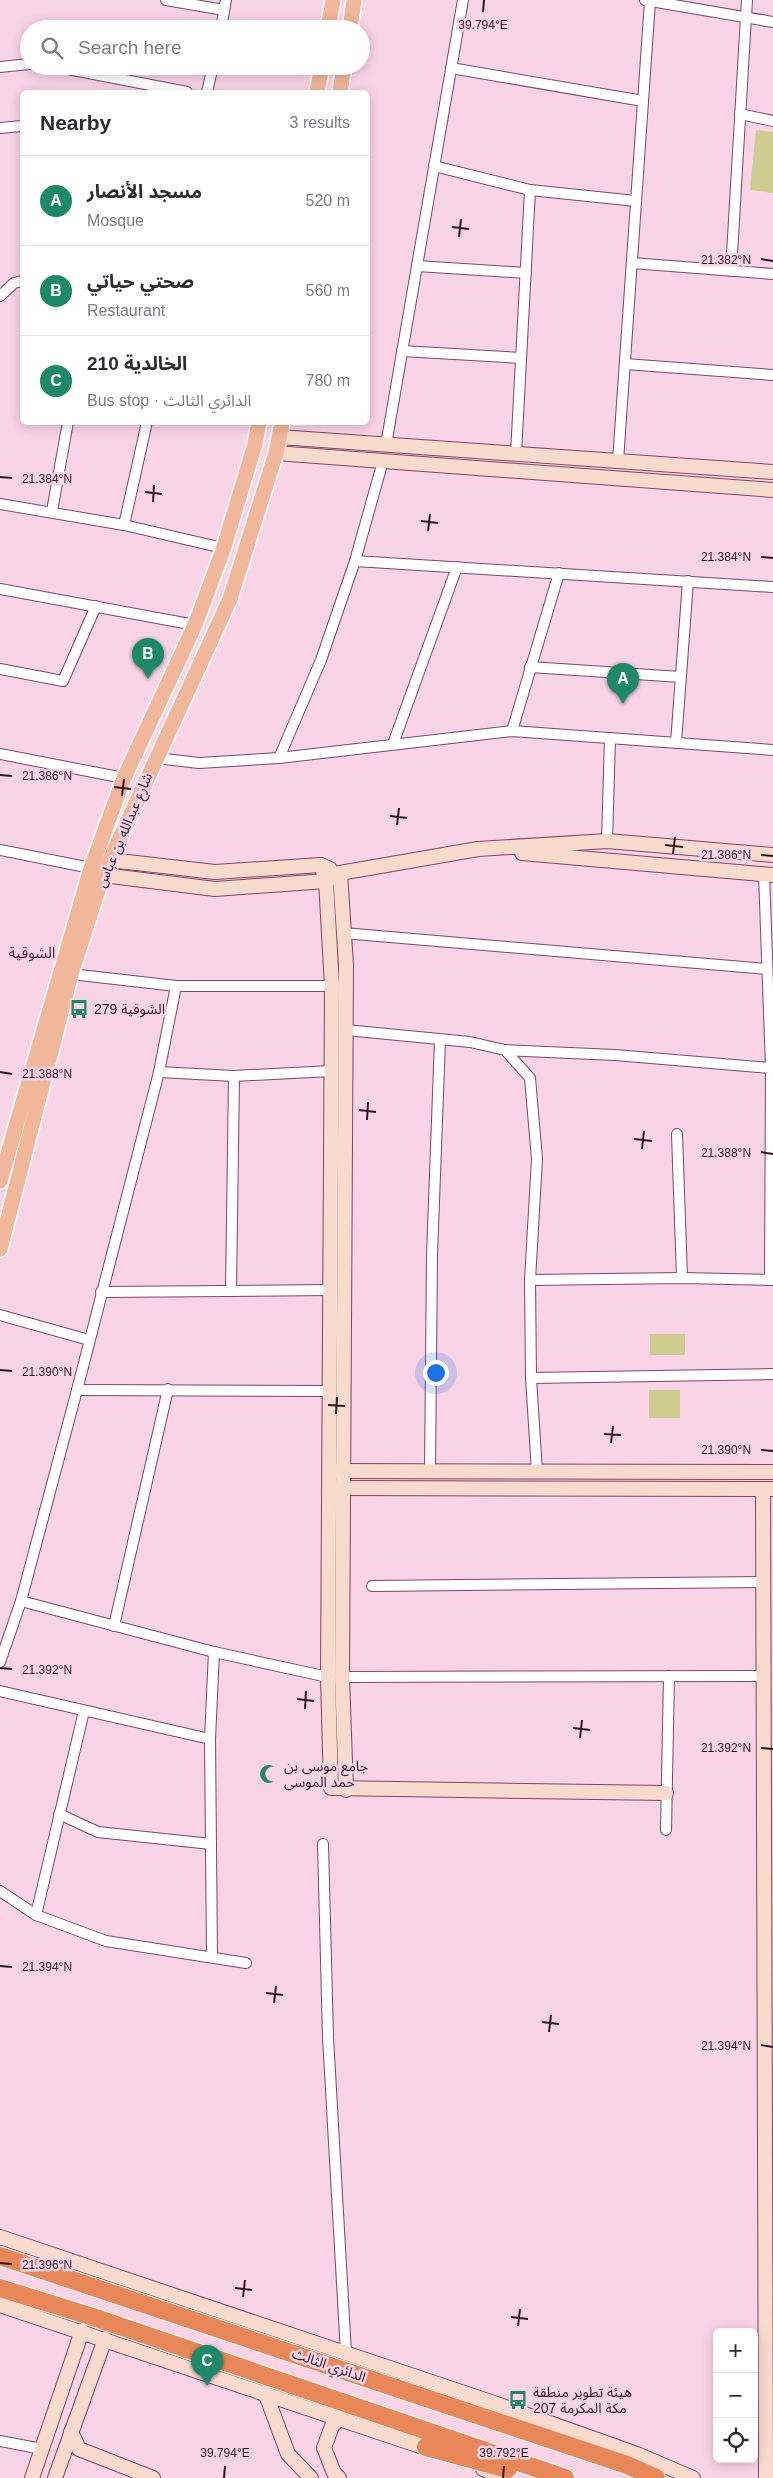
<!DOCTYPE html>
<meta charset="utf-8">
<style>
:root{--surface:#fff;--page:#f7f7f7;--text:#2b2b33;--muted:#7c7c81;--line:#e1e1e2;--accent:#1c8967}
body{margin:0;font-family:Helvetica,"Noto Sans Arabic",sans-serif;background:var(--page);color:var(--text)}
.controls{position:absolute;right:15px;bottom:15px;display:grid;overflow:hidden;border-radius:8px;box-shadow:0 2px 12px #0003}
.controls button{width:45px;height:45px;display:grid;place-items:center;padding:0;border:0;border-bottom:1px solid var(--line);background:var(--surface);color:var(--text);font:25px sans-serif}
.you{position:absolute;left:435px;top:1372px;width:18px;height:18px;margin:-12px;border:4px solid #fff;border-radius:50%;background:#1a73e8;box-shadow:0 0 0 8px #1a73e833}
.badge{display:grid;place-items:center;width:32px;height:32px;border-radius:50%;background:var(--accent);color:#fff;font-size:16px;font-weight:700}
.pin{position:absolute;translate:-50% -41px;filter:drop-shadow(0 1px 2px #0008)}
.pin::after{content:'';position:absolute;top:26px;width:18px;height:15px;background:inherit;clip-path:polygon(0 0,100% 0,50% 100%)}
.list{margin:0;padding:0;list-style:none}
h2{display:flex;justify-content:space-between;align-items:center;height:65px;margin:0;padding:0 20px;font-size:21px}
h2 small{font-size:16px;font-weight:400;color:var(--muted)}
.list li{display:grid;grid-template-columns:32px 1fr auto;gap:15px;align-items:center;box-sizing:border-box;height:90px;padding:0 20px;border-top:1px solid var(--line)}
.list b{display:block;font-size:19px;white-space:nowrap}
.list p{margin:0;font-size:16px;white-space:nowrap;color:var(--muted)}
.list em{font-size:16px;font-style:normal;color:var(--muted)}
.icon{flex:none;width:28px;height:28px;fill:none;stroke:currentColor;stroke-width:2;stroke-linecap:round;stroke-linejoin:round}
.map{position:relative;flex:none;width:773px;height:2478px;overflow:hidden}
.search{position:absolute;background:var(--surface);box-shadow:0 2px 12px #0003;left:20px;top:20px;width:350px;height:55px;display:flex;align-items:center;gap:12px;box-sizing:border-box;padding:0 18px;border-radius:28px;color:var(--muted);font-size:19px}
.panel{position:absolute;background:var(--surface);box-shadow:0 2px 12px #0003;left:20px;top:90px;width:350px;height:335px;border-radius:8px}
.map>svg:first-child{display:block}
.green{fill:#cecc8f}
.lines{fill:none;stroke-linecap:round;stroke-linejoin:round}
.street-casing{stroke:#7d4765;stroke-width:12}
.secondary-casing{stroke:#7d4765;stroke-width:16}
.primary-casing{stroke:#fff;stroke-width:18}
.highway-casing{stroke:#fff;stroke-width:20}
.street{stroke:#fff;stroke-width:10}
.secondary{stroke:#f8dbcd;stroke-width:14}
.primary{stroke:#f1b79a;stroke-width:15}
.highway{stroke:#e88757;stroke-width:18}
.ticks{fill:none;stroke:#2e1724;stroke-width:2}
.labels{text-anchor:middle;stroke-width:5;stroke-linejoin:round;paint-order:stroke}
.street-label{font-size:14px;fill:#2e1724;stroke:#f9d3e6}
.poi-label{font-size:14px;fill:#2e1724;stroke:#f9d3e6;text-anchor:start}
.neighbourhood-label{font-size:15px;fill:#491936;stroke:#f9d3e6}
.ticks-label{font-size:12px;text-anchor:middle;fill:#2e1724;stroke:#f9d3e6;stroke-width:5;stroke-linejoin:round;paint-order:stroke}
</style>
<div class="map">
<svg width="773" height="2478" viewBox="0 0 773 2478">
<rect width="100%" height="100%" fill="#f9d3e6"/>
<g class="green">
<polygon points="756,130 773,132 773,193 750,190"/>
<rect x="650" y="1334" width="35" height="21"/>
<rect x="649" y="1390" width="31" height="28"/>
</g>
<g class="lines">
<g class="street-casing">
<g id="street">
<polyline points="166,0 224,10"/>
<polyline points="645,0 773,22"/>
<polyline points="221,29 226,0"/>
<polyline points="52,66 187,92"/>
<polyline points="0,67 29,64"/>
<polyline points="451,68 643,101"/>
<polyline points="207,92 213,66"/>
<polyline points="740,114 773,121"/>
<polyline points="0,128 22,126"/>
<polyline points="434,166 530,190 636,201"/>
<polyline points="632,263 773,274"/>
<polyline points="417,266 526,273"/>
<polyline points="731,271 747,0"/>
<polyline points="0,296 14,283 22,281"/>
<polyline points="402,351 521,358"/>
<polyline points="625,364 773,375"/>
<polyline points="386,445 463,0"/>
<polyline points="516,454 530,190"/>
<polyline points="618,461 650,1"/>
<polyline points="0,504 124,525 223,548"/>
<polyline points="52,511 68,422"/>
<polyline points="124,525 147,422"/>
<polyline points="355,561 773,587"/>
<polyline points="0,589 195,625"/>
<polyline points="530,667 681,677"/>
<polyline points="0,669 63,681 96,606"/>
<polyline points="512,731 559,573"/>
<polyline points="676,743 688,581"/>
<polyline points="393,744 457,567"/>
<polyline points="0,754 124,778"/>
<polyline points="156,758 199,763 279,758 512,731 773,750"/>
<polyline points="279,758 321,660 355,561 383,461"/>
<polyline points="607,841 610,738"/>
<polyline points="0,850 91,868"/>
<polyline points="764,874 771,1068 770,1280"/>
<polyline points="343,933 767,969"/>
<polyline points="71,974 176,986 332,986"/>
<polyline points="346,1030 470,1042 505,1050 530,1078 537,1159 530,1280 531,1378 537,1472"/>
<polyline points="505,1050 615,1055 771,1068"/>
<polyline points="159,1072 234,1076 331,1071"/>
<polyline points="677,1134 682,1278"/>
<polyline points="530,1280 682,1278 773,1280"/>
<polyline points="231,1291 234,1076"/>
<polyline points="101,1292 330,1290"/>
<polyline points="0,1315 89,1340"/>
<polyline points="531,1378 773,1374"/>
<polyline points="77,1390 329,1391"/>
<polyline points="430,1471 432,1255 440,1040"/>
<polyline points="372,1586 764,1582"/>
<polyline points="21,1601 214,1652 328,1677"/>
<polyline points="114,1626 168,1389"/>
<polyline points="0,1662 21,1601 77,1390 159,1072 176,986"/>
<polyline points="342,1677 764,1676"/>
<polyline points="0,1691 210,1739"/>
<polyline points="84,1711 36,1915 106,1941 246,1963"/>
<polyline points="59,1814 98,1832 211,1844"/>
<polyline points="666,1830 669,1676"/>
<polyline points="323,1844 328,2037 346,2353"/>
<polyline points="0,1891 36,1915"/>
<polyline points="212,1957 210,1739 214,1652"/>
<polyline points="0,2441 42,2449"/>
</g>
</g>
<g class="secondary-casing">
<g id="secondary">
<polyline points="279,437 773,472"/>
<polyline points="276,453 773,490"/>
<polyline points="522,853 773,875"/>
<polyline points="110,860 215,872 321,865 330,869"/>
<polyline points="321,865 326,881 332,986 328,1677 331,1788 666,1793"/>
<polyline points="340,873 346,965 342,1677 346,1790"/>
<polyline points="103,875 215,889 326,881 340,873 478,849 607,841 773,855"/>
<polyline points="334,1471 773,1472"/>
<polyline points="335,1488 773,1489"/>
<polyline points="763,1489 766,2478"/>
<polyline points="0,2237 491,2402 637,2454 693,2478"/>
<polyline points="0,2305 435,2451"/>
<polyline points="265,2392 288,2454 311,2478"/>
<polyline points="71,2432 79,2449 153,2478"/>
<polyline points="483,2469 505,2478"/>
<polyline points="32,2478 82,2331"/>
<polyline points="55,2478 105,2339"/>
<polyline points="339,2478 334,2473 324,2448 332,2426 340,2418"/>
</g>
</g>
<g class="primary-casing">
<g id="primary">
<polyline points="328,29 333,0"/>
<polyline points="350,29 354,0"/>
<polyline points="317,92 322,66"/>
<polyline points="340,92 344,66"/>
<polyline points="0,1181 91,868 124,778 195,625 223,550 255,444 259,422"/>
<polyline points="0,1249 71,974 103,875 230,599 276,453 282,422"/>
</g>
</g>
<g class="highway-casing">
<g id="highway">
<polyline points="0,2256 627,2465 656,2478"/>
<polyline points="0,2288 90,2316 565,2478"/>
<polyline points="426,2447 508,2469"/>
</g>
</g>
<use href="#street" class="street"/>
<use href="#secondary" class="secondary"/>
<use href="#primary" class="primary"/>
<use href="#highway" class="highway"/>
</g>
<path class="ticks" d="M483,12L484,0M452,227L469,229M459,237L461,219M761,259L773,261M0,477L12,478M145,492L162,494M153,502L154,485M421,521L438,523M428,531L430,514M761,557L773,558M0,775L12,776M114,787L131,789M122,796L124,779M390,816L407,818M397,825L399,808M665,845L683,847M673,854L675,837M761,855L773,856M0,1072L12,1074M359,1110L376,1112M367,1120L368,1102M634,1139L652,1141M642,1149L644,1131M761,1152L773,1154M0,1370L12,1371M328,1405L345,1406M336,1414L337,1397M604,1434L621,1435M611,1443L613,1426M761,1450L773,1451M0,1668L12,1669M297,1699L314,1701M305,1709L306,1691M573,1728L590,1730M580,1738L582,1720M761,1748L773,1749M0,1966L12,1967M266,1993L283,1995M274,2003L276,1986M542,2022L559,2024M549,2032L551,2015M761,2045L773,2047M0,2263L12,2264M235,2288L252,2290M243,2297L245,2280M511,2317L528,2319M518,2326L520,2309M224,2478L225,2466M503,2478L504,2466"/>
<defs>
<g id="bus-bare" transform="scale(1.5)"><path d="M-5-6H5V4H4V6H2V4H-2V6H-4V4H-5ZM-3.5-4V0h7V-4ZM-3.5 1.2v1.5H-2V1.2ZM2 1.2v1.5H3.5V1.2Z" fill="#1c8967" stroke="#f9d3e6" stroke-width="2.5" paint-order="stroke"/></g>
<g id="mosque-bare" transform="scale(1.5)"><path d="M3.5-4.9A6 6 0 1 0 3.5 4.9A5 5 0 1 1 3.5-4.9Z" fill="#1c8967" stroke="#f9d3e6" stroke-width="2.5" paint-order="stroke"/></g>
</defs>
<g fill-rule="evenodd">
<use href="#bus-bare" x="79" y="1009"/>
<use href="#mosque-bare" x="269" y="1774"/>
<use href="#bus-bare" x="518" y="2400"/>
</g>
<g class="labels">
<g class="street-label">
<text transform="translate(124 830) rotate(-67)" y="5">شارع عبدالله بن عباس</text>
<text transform="translate(329 2365) rotate(19)" y="5">الدائري الثالث</text>
</g>
<g class="poi-label">
<text x="94" y="1014">الشوقية 279</text>
<text x="284" y="1771">جامع موسى بن<tspan x="284" dy="16">حمد الموسى</tspan></text>
<text x="533" y="2397">هيئة تطوير منطقة<tspan x="533" dy="16">مكة المكرمة 207</tspan></text>
</g>
<g class="neighbourhood-label">
<text x="32" y="958">الشوقية</text>
</g>
</g>
<g class="ticks-label">
<text x="483" y="29">39.794°E</text>
<text x="726" y="264">21.382°N</text>
<text x="47" y="483">21.384°N</text>
<text x="726" y="561">21.384°N</text>
<text x="47" y="780">21.386°N</text>
<text x="726" y="859">21.386°N</text>
<text x="47" y="1078">21.388°N</text>
<text x="726" y="1157">21.388°N</text>
<text x="47" y="1376">21.390°N</text>
<text x="726" y="1454">21.390°N</text>
<text x="47" y="1674">21.392°N</text>
<text x="726" y="1752">21.392°N</text>
<text x="47" y="1971">21.394°N</text>
<text x="726" y="2050">21.394°N</text>
<text x="47" y="2269">21.396°N</text>
<text x="225" y="2457">39.794°E</text>
<text x="504" y="2457">39.792°E</text>
</g>
</svg>
<div class="controls">
<button>+</button>
<button>−</button>
<button><svg class="icon" aria-label="locate" viewBox="0 0 24 24"><circle cx="12" cy="12" r="6"/><path d="M12 2v4M12 18v4M2 12h4M18 12h4"/></svg></button>
</div>
<div class="you"></div>
<div class="pin badge" style="left:623px;top:704px">A</div>
<div class="pin badge" style="left:148px;top:679px">B</div>
<div class="pin badge" style="left:207px;top:2386px">C</div>
<div class="search"><svg class="icon" aria-label="search" viewBox="0 0 24 24"><circle cx="10" cy="10" r="6"/><path d="M15 15l6 6"/></svg>Search here</div>
<section class="panel">
<h2>Nearby<small>3 results</small></h2>
<ul class="list">
<li><span class="badge">A</span><div><b>مسجد الأنصار</b><p>Mosque</p></div><em>520 m</em></li>
<li><span class="badge">B</span><div><b>صحتي حياتي</b><p>Restaurant</p></div><em>560 m</em></li>
<li><span class="badge">C</span><div><b>الخالدية 210</b><p>Bus stop · الدائري الثالث</p></div><em>780 m</em></li>
</ul>
</section>
</div>
